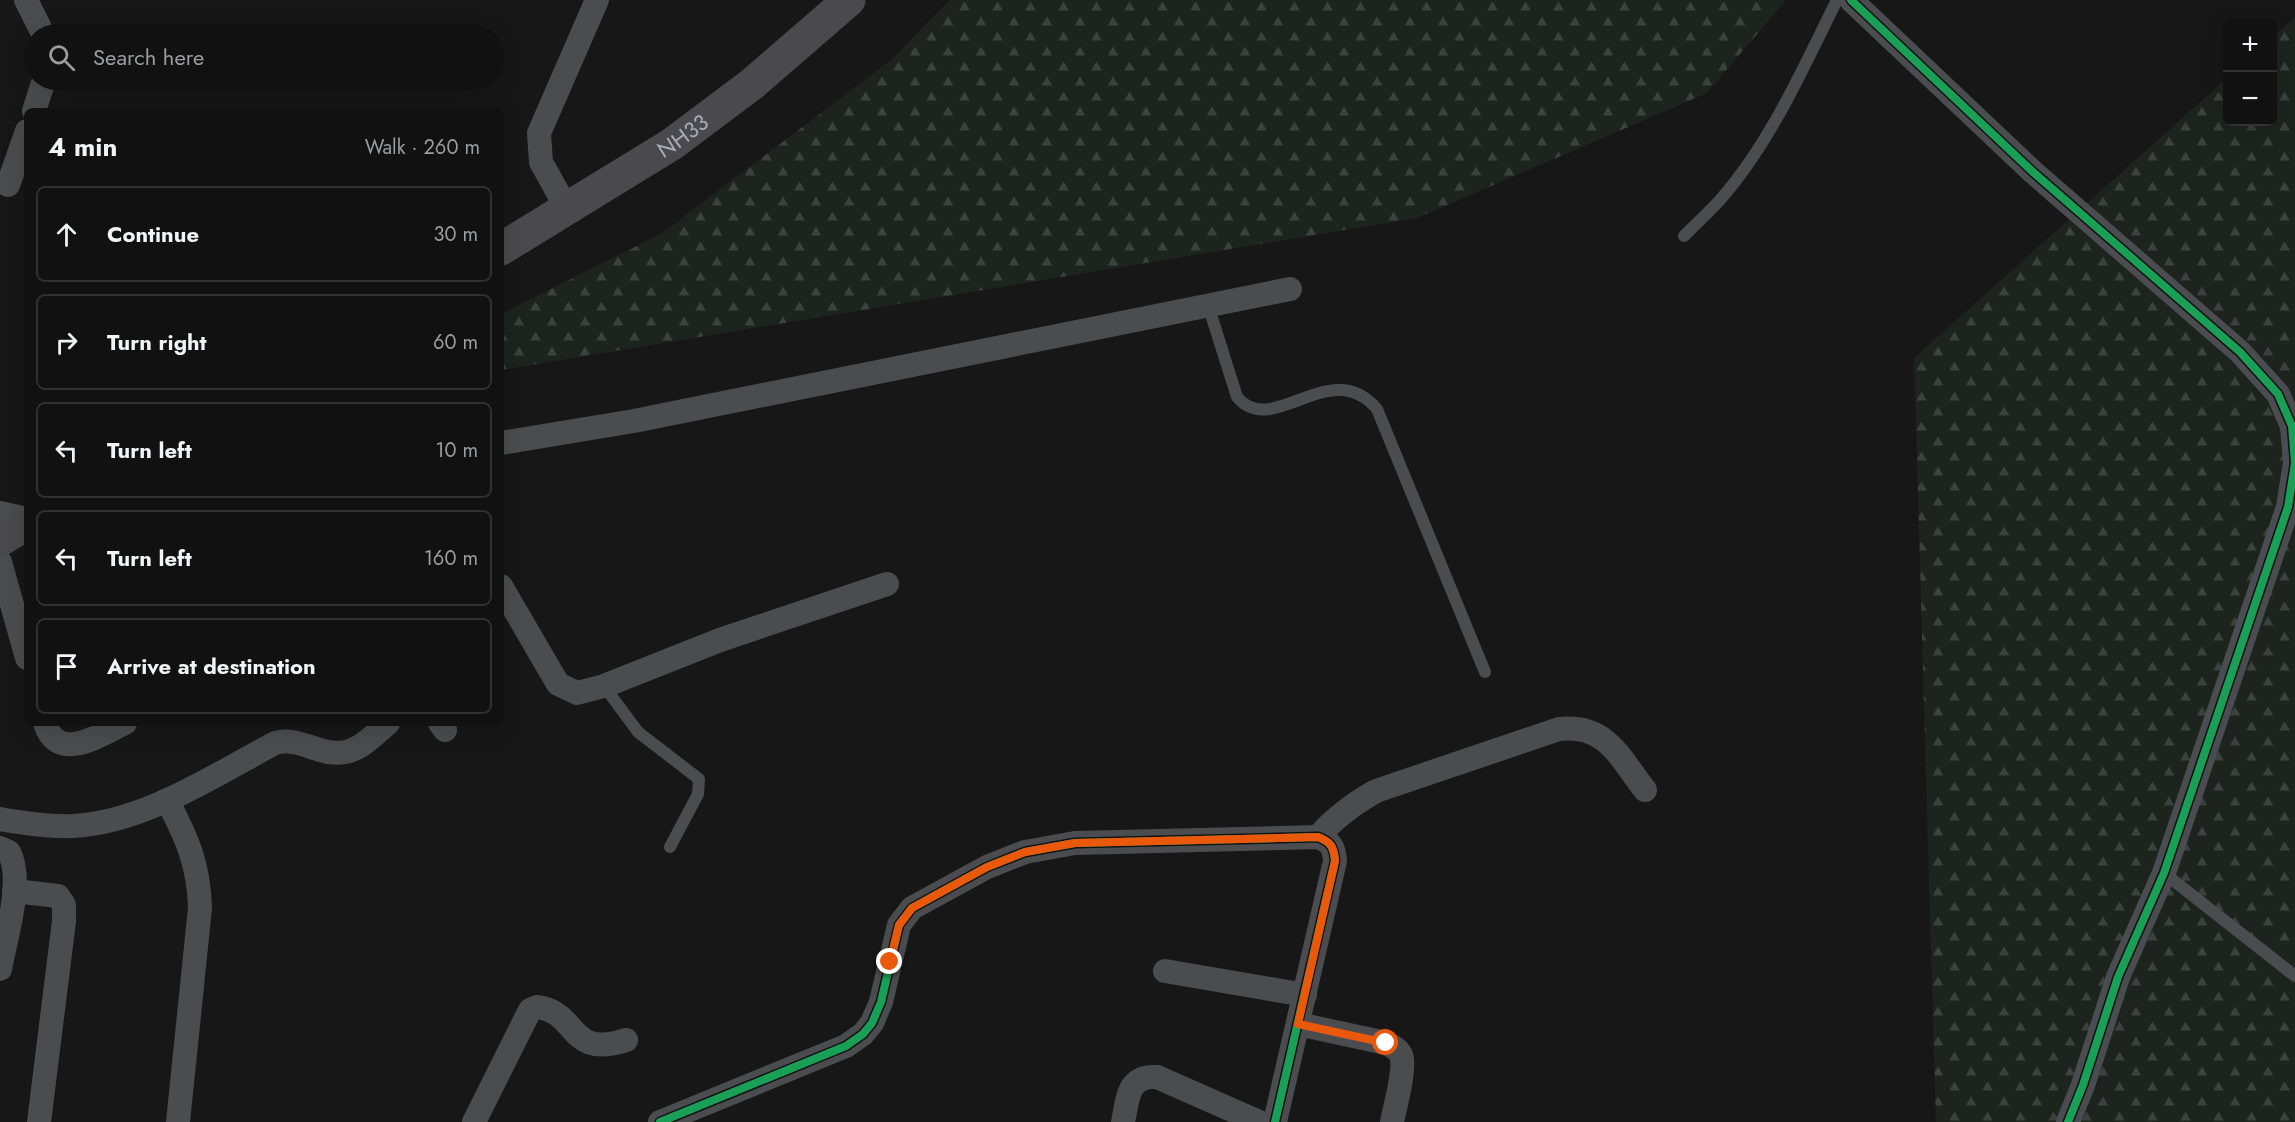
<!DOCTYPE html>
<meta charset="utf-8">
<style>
:root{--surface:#111;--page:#1e1f1f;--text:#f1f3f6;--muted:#9c9d9f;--line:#303131}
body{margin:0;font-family:Jost,sans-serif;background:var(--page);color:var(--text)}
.controls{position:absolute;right:18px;top:18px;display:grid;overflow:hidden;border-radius:9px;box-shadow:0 6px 24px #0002}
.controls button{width:54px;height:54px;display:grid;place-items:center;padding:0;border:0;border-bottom:2px solid var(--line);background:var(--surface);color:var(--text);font:30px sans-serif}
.stop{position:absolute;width:18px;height:18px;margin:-14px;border:4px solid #ea580c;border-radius:50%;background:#fff}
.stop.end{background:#ea580c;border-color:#fff;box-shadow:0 2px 6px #0008}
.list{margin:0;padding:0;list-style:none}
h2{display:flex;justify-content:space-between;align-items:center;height:78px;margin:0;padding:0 24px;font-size:26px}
h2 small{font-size:20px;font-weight:400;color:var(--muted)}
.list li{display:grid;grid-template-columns:39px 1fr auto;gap:18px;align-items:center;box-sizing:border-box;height:96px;margin:0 12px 12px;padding:0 12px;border:2px solid var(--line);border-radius:9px}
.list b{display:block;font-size:22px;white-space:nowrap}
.list em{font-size:20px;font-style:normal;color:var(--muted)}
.icon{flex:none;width:33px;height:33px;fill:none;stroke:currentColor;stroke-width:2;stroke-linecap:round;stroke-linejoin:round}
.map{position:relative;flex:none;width:2295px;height:1122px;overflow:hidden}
.search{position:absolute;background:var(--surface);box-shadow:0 6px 24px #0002;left:24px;top:24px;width:480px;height:66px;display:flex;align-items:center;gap:15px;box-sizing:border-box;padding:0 21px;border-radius:33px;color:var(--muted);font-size:22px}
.panel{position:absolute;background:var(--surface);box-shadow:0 6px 24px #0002;left:24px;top:108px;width:480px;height:618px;border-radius:9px}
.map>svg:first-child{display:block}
.forest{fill:url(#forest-firs)}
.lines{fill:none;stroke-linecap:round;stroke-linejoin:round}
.lane{stroke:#4b4c50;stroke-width:12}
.street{stroke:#4b4c50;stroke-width:24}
.secondary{stroke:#4a4a4e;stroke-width:33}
.cycleway-casing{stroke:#111113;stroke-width:11}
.cycleway{stroke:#1a9f57;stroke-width:8}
.route{stroke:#ea580c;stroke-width:8}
.labels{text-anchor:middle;stroke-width:4.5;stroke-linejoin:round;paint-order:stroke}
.street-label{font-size:22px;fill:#a8adb8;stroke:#111113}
</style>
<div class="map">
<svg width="2295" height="1122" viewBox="0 0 2295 1122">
<defs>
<pattern id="forest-firs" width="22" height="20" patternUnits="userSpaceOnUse" patternTransform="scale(1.5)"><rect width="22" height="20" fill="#1d241e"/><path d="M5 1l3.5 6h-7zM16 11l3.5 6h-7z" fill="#3b413d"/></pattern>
</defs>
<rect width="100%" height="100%" fill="#171717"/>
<g class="forest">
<polygon points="950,0 1786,0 1707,93 1417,218 501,370 501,314 661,234 891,60"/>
<polygon points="2295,17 2295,1122 1936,1122 1914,358 2227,78 2228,122 2272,122 2273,37"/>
</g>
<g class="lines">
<g class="lane">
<path d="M1684,236C1696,224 1709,212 1720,200C1771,142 1803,68 1837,0"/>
<path d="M1208,305L1237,397C1273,440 1331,354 1377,409L1485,672"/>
<polyline points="604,686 638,732 699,779 698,794 670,847"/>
<polyline points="2164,873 2295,976"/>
</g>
<g class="street">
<polyline points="26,0 43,34"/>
<polyline points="1851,0 2033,172 2240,352 2278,394 2292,426 2295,463 2288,507 2164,873 2118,977 2083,1085 2068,1122"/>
<polyline points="34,111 44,80"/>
<polyline points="8,185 27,131"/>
<polyline points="567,209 541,162 539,133 597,0"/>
<polyline points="501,443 634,421 1290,289"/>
<polyline points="0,513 27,519"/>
<polyline points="0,562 27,658"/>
<polyline points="501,586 558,684 577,693 604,686 720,640 887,584"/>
<path d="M45,723C57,764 100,735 125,723"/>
<polyline points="440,723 445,730"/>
<path d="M167,800C187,838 199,865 200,908L178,1122"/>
<path d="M0,819C23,823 49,827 73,826C143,823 215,775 275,743C300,736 320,757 345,752C362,749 376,733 388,723"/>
<path d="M1318,837C1335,817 1353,804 1376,791L1559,729C1607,724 1619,757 1645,790"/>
<path d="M0,848L9,852C24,881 6,936 0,969"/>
<polyline points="14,891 58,896 64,905 64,921 39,1122"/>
<polyline points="1165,971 1305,995"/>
<path d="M1298,1024L1386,1043C1392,1046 1398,1049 1401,1055C1406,1068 1395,1107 1392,1122"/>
<path d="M474,1122L530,1010L537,1007C579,1012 567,1059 626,1040"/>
<path d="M660,1122L846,1046L863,1034L872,1023L881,1002L899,925L912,908L987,867L1025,852L1075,843L1318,837C1331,842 1334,847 1335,861L1275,1122"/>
<path d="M1123,1122C1128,1099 1127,1075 1157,1077L1259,1122"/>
</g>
<g class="secondary">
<path id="s1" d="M501,249L672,144L752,84L849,0"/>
<polyline points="0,540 27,524"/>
</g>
<g class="cycleway-casing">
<g id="cycleway">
<polyline points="1851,0 2033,172 2240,352 2278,394 2292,426 2295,463 2288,507 2164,873 2118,977 2083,1085 2068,1122"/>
<path d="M660,1122L846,1046L863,1034L872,1023L881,1002L899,925L912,908L987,867L1025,852L1075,843L1318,837C1331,842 1334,847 1335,861L1275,1122"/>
</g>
</g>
<use href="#cycleway" class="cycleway"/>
</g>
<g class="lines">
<path class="route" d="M890,962L899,925L912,908L987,867L1025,852L1075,843L1318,837C1331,842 1334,847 1335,861L1298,1024L1386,1043"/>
</g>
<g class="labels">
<g class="street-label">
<text dy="8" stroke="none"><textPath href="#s1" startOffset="214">NH33</textPath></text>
</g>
</g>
</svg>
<div class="controls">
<button>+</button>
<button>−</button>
</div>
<div class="stop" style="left:1386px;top:1043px"></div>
<div class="stop end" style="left:890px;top:962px"></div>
<div class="search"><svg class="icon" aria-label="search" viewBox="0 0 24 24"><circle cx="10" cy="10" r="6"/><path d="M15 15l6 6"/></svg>Search here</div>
<section class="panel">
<h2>4 min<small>Walk · 260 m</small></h2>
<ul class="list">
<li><svg class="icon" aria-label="ahead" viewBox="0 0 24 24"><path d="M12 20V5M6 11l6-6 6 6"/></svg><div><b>Continue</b></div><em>30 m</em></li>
<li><svg class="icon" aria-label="right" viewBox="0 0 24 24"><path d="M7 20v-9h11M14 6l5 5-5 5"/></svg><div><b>Turn right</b></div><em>60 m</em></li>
<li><svg class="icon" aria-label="left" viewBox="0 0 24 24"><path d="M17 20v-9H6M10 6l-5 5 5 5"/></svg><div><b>Turn left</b></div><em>10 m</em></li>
<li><svg class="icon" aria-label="left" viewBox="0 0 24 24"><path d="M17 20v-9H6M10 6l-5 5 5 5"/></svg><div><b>Turn left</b></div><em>160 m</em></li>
<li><svg class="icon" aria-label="arrive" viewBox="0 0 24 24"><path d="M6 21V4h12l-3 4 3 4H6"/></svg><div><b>Arrive at destination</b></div></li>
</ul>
</section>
</div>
